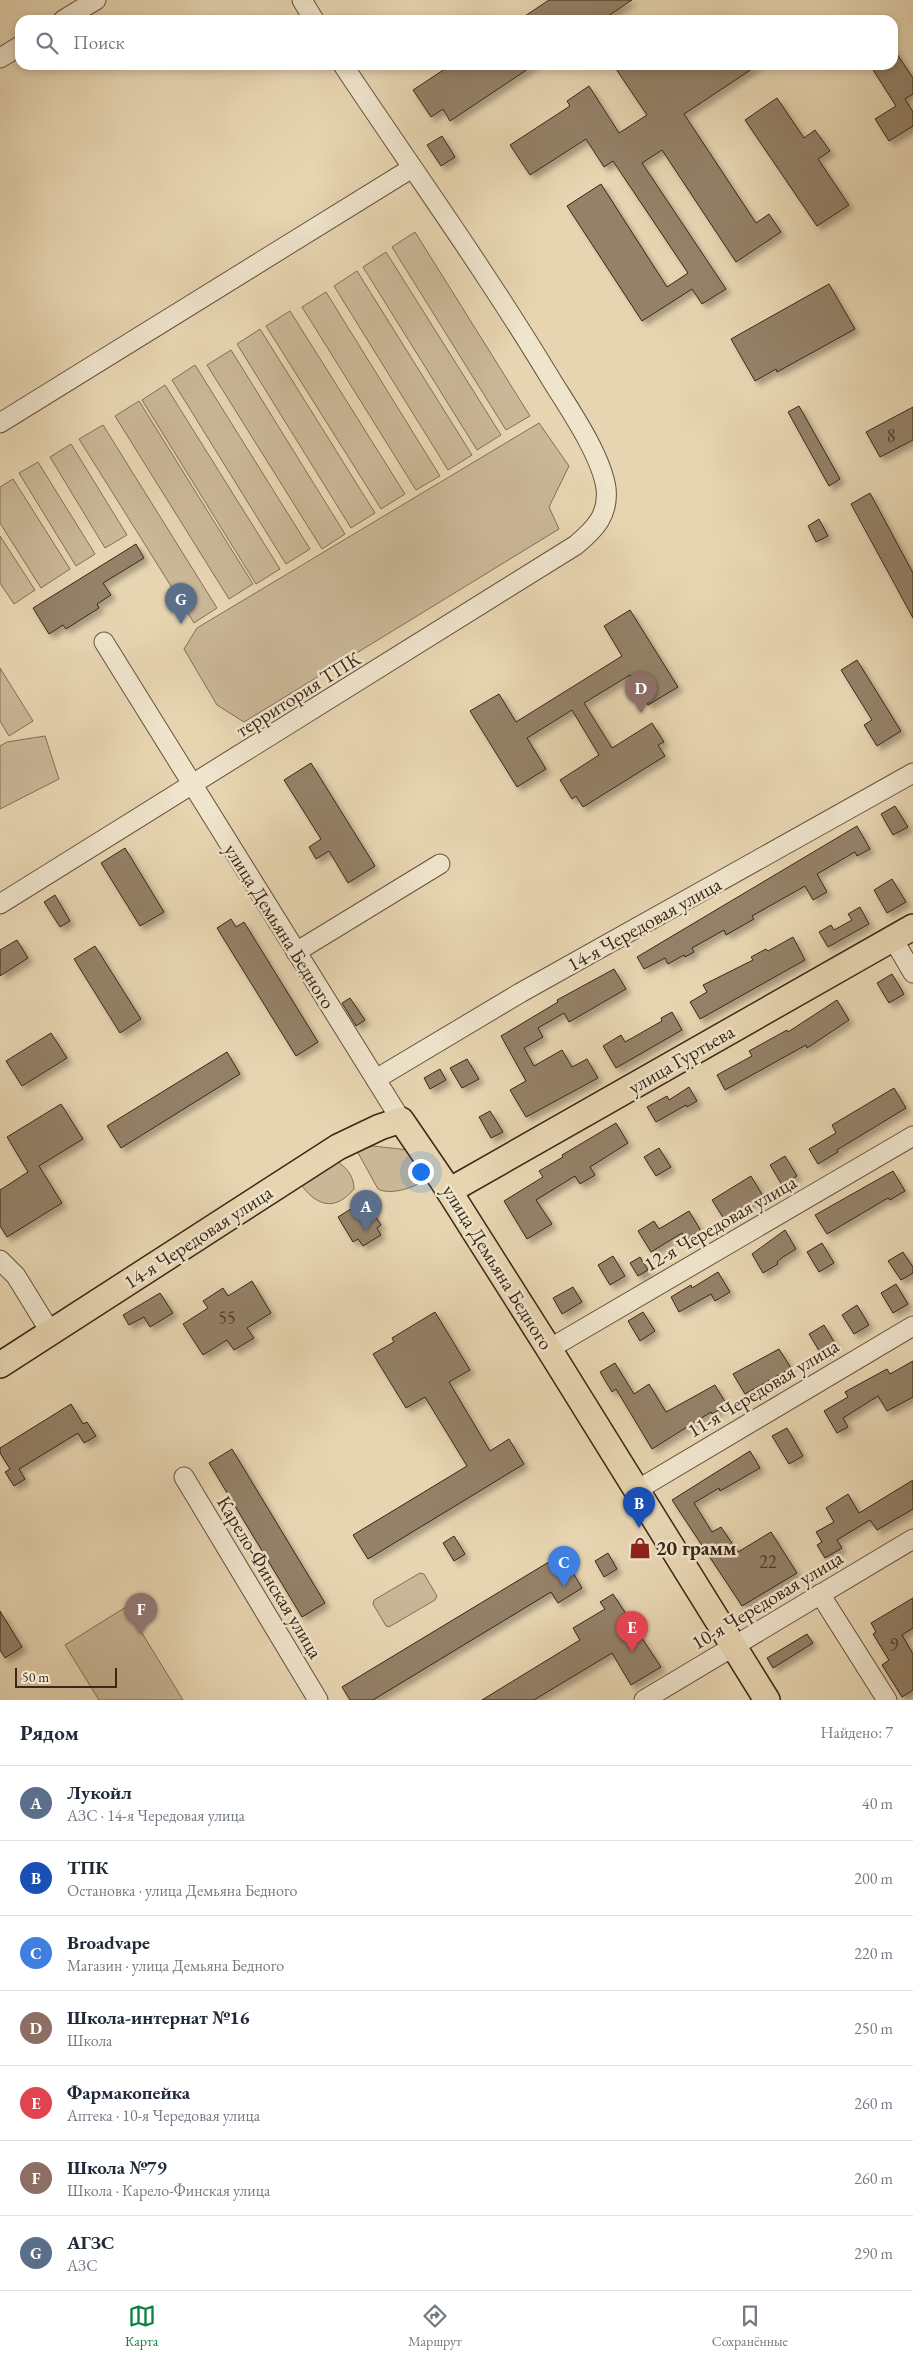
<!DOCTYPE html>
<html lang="ru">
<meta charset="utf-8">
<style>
:root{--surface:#fff;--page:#f6f6f7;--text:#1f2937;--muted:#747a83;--line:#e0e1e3;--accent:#0b8043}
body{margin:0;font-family:"EB Garamond",serif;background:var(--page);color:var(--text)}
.scale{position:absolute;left:15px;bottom:12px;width:102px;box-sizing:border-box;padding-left:5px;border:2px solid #3a2717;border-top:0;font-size:14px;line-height:18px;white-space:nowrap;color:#3a2717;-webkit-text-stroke:4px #efe4cc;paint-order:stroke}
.you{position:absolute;left:420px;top:1171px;width:18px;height:18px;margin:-12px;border:4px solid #fff;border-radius:50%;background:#1a73e8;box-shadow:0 0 0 8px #1a73e833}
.badge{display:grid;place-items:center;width:32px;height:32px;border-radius:50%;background:var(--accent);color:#fff;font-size:16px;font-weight:700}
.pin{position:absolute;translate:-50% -41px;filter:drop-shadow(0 1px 2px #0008)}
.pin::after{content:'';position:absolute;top:26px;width:18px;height:15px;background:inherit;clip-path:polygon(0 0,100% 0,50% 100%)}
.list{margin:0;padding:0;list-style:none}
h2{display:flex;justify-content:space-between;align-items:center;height:65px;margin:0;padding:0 20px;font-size:21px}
h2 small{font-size:16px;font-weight:400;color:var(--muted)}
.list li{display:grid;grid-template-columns:32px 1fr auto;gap:15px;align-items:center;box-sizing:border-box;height:75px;padding:0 20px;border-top:1px solid var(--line)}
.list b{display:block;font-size:19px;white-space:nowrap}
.list p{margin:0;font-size:16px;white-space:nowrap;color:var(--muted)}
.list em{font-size:16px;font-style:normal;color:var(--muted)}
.icon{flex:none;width:28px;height:28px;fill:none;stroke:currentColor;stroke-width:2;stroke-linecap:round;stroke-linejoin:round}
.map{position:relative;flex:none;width:913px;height:1700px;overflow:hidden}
.search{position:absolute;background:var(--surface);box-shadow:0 2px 8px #0003;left:15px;right:15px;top:15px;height:55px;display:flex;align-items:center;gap:12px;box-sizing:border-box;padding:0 18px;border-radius:15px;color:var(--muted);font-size:19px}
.sheet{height:590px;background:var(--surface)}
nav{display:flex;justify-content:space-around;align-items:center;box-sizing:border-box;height:70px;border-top:1px solid var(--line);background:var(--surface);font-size:14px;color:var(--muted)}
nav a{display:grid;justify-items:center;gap:2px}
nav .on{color:var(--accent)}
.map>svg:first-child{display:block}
.green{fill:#cab797;stroke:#826f57}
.building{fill:#948167;stroke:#3a2717;filter:url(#shadow)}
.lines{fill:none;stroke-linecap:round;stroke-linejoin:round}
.minor-casing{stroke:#65523e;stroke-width:21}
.major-casing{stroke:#3a2717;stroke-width:28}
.minor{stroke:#efe4cc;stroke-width:19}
.major{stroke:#e7d5b1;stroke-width:25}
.labels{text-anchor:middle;stroke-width:5;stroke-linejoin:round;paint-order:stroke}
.number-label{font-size:18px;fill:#503e2b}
.street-label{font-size:20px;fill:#3a2717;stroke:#efe4cc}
.poi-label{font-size:20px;font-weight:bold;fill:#3a2717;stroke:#efe4cc;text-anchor:start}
</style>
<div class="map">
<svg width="913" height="1700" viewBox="0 0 913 1700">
<defs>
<filter id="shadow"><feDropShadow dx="4.5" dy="4.5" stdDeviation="2.5" flood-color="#0004"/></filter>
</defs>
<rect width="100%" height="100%" fill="#e7d5b1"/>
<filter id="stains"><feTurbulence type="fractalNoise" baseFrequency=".004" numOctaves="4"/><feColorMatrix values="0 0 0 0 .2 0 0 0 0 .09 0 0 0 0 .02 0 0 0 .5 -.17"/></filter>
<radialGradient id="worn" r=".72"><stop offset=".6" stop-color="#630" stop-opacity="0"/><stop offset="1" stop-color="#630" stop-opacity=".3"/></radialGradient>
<g class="green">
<polygon points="415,232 530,416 506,430 392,247"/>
<polygon points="386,252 501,435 477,450 363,267"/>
<polygon points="357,271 472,455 448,470 334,286"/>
<polygon points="326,292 440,476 416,490 302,307"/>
<polygon points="290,311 405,494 381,509 266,326"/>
<polygon points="260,329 375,513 351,528 237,344"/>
<polygon points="231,350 345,534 322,549 207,365"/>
<polygon points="195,365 310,549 286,564 172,380"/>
<polygon points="165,385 280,569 256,584 142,400"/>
<polygon points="139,401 253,584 229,599 115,416"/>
<polygon points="539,423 569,466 549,507 559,529 244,722 217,705 184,649 197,628"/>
<polygon points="103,425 217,608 194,623 79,439"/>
<polygon points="71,444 127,535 105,548 50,457"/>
<polygon points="38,462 95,554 76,566 19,473"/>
<polygon points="13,479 70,569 41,588 0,523 0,487"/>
<polygon points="0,536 35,590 14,604 0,583"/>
<polygon points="0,668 33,721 9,736 0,721"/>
<polygon points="45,736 59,779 0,809 0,746 7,742"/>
<path d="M373,1146L409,1150L428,1176C420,1187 390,1196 378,1189L357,1151Z"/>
<path d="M336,1161C347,1167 354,1177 354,1189C334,1213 315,1205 300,1183Z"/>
<polygon points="420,1573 424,1574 437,1596 435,1600 389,1627 386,1626 373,1604 374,1600"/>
<polygon points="126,1607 183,1700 99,1700 65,1645"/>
</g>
<g class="building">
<polygon points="549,0 632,0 602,20 519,20"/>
<polygon points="893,48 913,78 913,94 905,99 913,112 913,126 889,141 875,119 896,106 870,65 893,65"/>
<polygon points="451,65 534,65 450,121 443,109 431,117 413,90"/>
<polygon points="623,65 758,65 684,114 756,223 769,214 781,232 736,262 662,150 642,163 726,289 702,304 692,289 642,321 567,206 601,184 667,287 688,273 613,161 604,167 586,139 530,175 510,145 570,106 567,101 589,86 619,133 647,115 616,69"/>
<polygon points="777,98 804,138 815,130 830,151 818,159 849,205 817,226 745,120"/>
<polygon points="442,136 455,157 441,166 427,145"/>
<polygon points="829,284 855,329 777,372 776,369 755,381 731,339"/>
<polygon points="799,406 840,479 829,486 788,412"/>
<polygon points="913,407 913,440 880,457 866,432"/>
<polygon points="870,493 913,573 913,618 851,504"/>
<polygon points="819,519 828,536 816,542 808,526"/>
<polygon points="136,544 144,558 103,583 111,595 97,604 99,608 66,629 63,625 49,634 33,608"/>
<polygon points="630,610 678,687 648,705 630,675 584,703 612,748 652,723 664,742 658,745 665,756 583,807 576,796 572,799 560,780 599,755 572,710 527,738 546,769 517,787 470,711 499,694 516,722 622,656 604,626"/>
<polygon points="857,660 901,731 877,746 864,725 872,720 841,670"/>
<polygon points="311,763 375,866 348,883 329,851 316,859 309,847 321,839 284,780"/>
<polygon points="895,806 908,827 893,835 881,814"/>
<polygon points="857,826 870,849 857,856 855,852 817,874 827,892 813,900 805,886 752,916 754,919 726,935 724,930 692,948 694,952 685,957 684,955 668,964 665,958 644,969 637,957"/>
<polygon points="125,848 164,912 140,926 101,863"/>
<polygon points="892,879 906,902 887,913 874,890"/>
<polygon points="55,895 70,921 60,927 44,902"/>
<polygon points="860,907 869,924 828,947 819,932 831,925 834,930 852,920 848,914"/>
<polygon points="231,919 236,927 244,922 318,1042 296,1056 217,928"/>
<polygon points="793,937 805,960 700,1019 690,1002 707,992 703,985 753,960 751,957 766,949 768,951"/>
<polygon points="17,940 28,958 0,976 0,950"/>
<polygon points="95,946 141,1019 120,1033 74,959"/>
<polygon points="614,969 626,989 569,1022 564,1013 538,1028 543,1037 524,1048 534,1066 562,1050 572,1067 587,1059 598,1078 526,1117 510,1090 526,1081 501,1036 558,1002 557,1000"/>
<polygon points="892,974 904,994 889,1003 877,983"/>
<polygon points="350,998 365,1020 356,1026 342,1003"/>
<polygon points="837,1000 849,1020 807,1048 806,1045 725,1090 717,1075 752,1056 749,1051 787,1030 788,1032"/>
<polygon points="672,1012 682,1030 616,1068 603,1046 621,1035 625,1042 662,1021 661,1018"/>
<polygon points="51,1033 67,1058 22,1086 6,1061"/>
<polygon points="227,1052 240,1074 121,1148 107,1126"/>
<polygon points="467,1059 479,1079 462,1088 450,1068"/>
<polygon points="440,1069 446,1080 430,1089 424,1078"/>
<polygon points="689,1087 697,1101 687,1107 686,1105 656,1122 647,1107 667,1096 669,1100"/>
<polygon points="894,1088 906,1108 837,1150 838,1152 818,1164 809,1149 836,1133 832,1125"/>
<polygon points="61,1104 83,1139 39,1166 62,1203 7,1237 0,1226 0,1190 28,1172 7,1137"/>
<polygon points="490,1111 503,1132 491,1138 479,1117"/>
<polygon points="616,1123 628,1143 590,1167 595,1175 580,1184 575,1176 536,1200 552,1224 527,1239 504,1201 543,1177 539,1171 563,1157 562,1155"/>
<polygon points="659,1148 671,1167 656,1176 644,1157"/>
<polygon points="785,1156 797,1176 782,1185 770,1165"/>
<polygon points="893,1171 905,1191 890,1200 888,1198 827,1234 815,1215"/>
<polygon points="751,1176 763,1196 724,1219 712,1200"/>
<polygon points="365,1200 381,1225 377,1228 381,1235 363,1246 358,1239 353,1242 338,1217"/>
<polygon points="689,1211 701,1231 686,1240 682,1233 651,1252 638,1231 654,1221 659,1229"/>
<polygon points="785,1230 796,1249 783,1257 777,1262 778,1264 763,1273 752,1254"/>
<polygon points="822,1243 834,1263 819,1272 807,1252"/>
<polygon points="903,1252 913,1267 913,1273 901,1280 888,1261"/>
<polygon points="613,1256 625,1276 610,1285 598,1265"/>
<polygon points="640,1257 648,1270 638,1276 630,1263"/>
<polygon points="718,1272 730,1292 715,1301 711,1294 679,1312 671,1297 691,1285 692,1288"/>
<polygon points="252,1281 271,1313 247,1328 254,1338 234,1350 227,1340 203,1355 183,1324 208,1308 203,1301 223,1288 228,1296"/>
<polygon points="896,1284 908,1304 893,1313 881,1293"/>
<polygon points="573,1287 582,1302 562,1314 553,1298"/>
<polygon points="160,1293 173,1313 150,1327 144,1317 129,1325 123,1315"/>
<polygon points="857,1305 869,1325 854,1334 842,1315"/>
<polygon points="435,1312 470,1370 449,1382 490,1451 509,1439 524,1464 368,1559 353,1535 467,1466 425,1397 406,1408 373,1354 394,1342 392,1338"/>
<polygon points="643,1312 655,1331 640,1341 628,1321"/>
<polygon points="824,1325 836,1345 821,1354 809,1334"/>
<polygon points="779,1349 791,1368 745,1394 733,1374"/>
<polygon points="913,1361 913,1397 887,1411 878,1396 843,1418 848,1427 837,1433 824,1411 848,1397 845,1392 863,1382 887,1369 890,1374"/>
<polygon points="615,1363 634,1394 649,1384 666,1412 715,1385 727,1405 712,1414 711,1412 652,1449 616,1389 612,1392 600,1372"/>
<polygon points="71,1404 83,1424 87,1422 96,1436 84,1443 78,1433 19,1469 25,1479 14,1486 5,1472 10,1469 0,1453 0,1448"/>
<polygon points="787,1428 803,1456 789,1464 772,1436"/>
<polygon points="232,1449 325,1603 302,1617 209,1463"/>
<polygon points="750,1451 760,1468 720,1491 719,1488 694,1503 712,1532 721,1527 738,1552 771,1532 797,1573 742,1606 672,1500"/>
<polygon points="913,1480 913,1509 877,1530 870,1520 837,1540 842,1548 825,1558 817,1545 822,1542 816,1532 834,1522 826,1508 848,1494 859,1513"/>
<polygon points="454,1536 465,1554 454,1561 443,1543"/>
<polygon points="608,1553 617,1569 604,1577 595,1561"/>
<polygon points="562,1554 582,1588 558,1603 551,1592 373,1700 350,1700 342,1687"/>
<polygon points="613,1594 661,1667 631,1685 612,1653 534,1700 482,1700 580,1640 573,1628 605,1609 600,1602"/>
<polygon points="913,1598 913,1628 902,1635 913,1654 913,1690 902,1697 882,1665 889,1660 873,1634 876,1632 871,1623"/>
<polygon points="0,1611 22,1647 5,1658 0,1650"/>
<polygon points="807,1634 813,1643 773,1668 767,1658"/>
</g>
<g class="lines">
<g class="minor-casing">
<g id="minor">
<polyline points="302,0 314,20"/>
<polyline points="63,20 96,0"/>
<polyline points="0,58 20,46"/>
<polyline points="0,423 412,168"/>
<polyline points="104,642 401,1120"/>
<path d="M0,904L576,545C595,529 609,515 606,488C601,455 570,410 552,381C487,273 413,170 343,65"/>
<polyline points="893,939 913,973"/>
<polyline points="296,952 440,864"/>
<polyline points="376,1079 520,993 913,773"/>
<polyline points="0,1260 16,1276 51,1333"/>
<polyline points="549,1349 913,1136"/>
<polyline points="184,1477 318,1700"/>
<polyline points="637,1490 913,1326"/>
<polyline points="820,1594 887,1700"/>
<polyline points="644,1700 913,1539"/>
</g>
</g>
<g class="major-casing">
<g id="major">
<polyline points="449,1191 913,927"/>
<polyline points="0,1365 338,1147 380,1127 401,1120 442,1180 549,1349 767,1700"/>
</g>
</g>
<use href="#minor" class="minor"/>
<use href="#major" class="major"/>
</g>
<defs>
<g id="shop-bare" transform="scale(1.725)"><path d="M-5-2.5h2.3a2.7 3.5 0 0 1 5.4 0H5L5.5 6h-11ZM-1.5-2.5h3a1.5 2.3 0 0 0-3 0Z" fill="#8f2418" stroke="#efe4cc" stroke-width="2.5" paint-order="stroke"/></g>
</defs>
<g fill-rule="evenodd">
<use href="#shop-bare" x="640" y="1548"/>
</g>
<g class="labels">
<g class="number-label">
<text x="891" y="442">8</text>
<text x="227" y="1324">55</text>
<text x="768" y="1568">22</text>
<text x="894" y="1651">9</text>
</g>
<g class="street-label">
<text transform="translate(298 694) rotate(-32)" y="7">территория ТПК</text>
<text transform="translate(644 924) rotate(-29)" y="7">14-я Чередовая улица</text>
<text transform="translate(280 926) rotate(58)" y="7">улица Демьяна Бедного</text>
<text transform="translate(681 1059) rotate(-30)" y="7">улица Гуртьева</text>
<text transform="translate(720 1223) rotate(-30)" y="7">12-я Чередовая улица</text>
<text transform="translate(198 1237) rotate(-33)" y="7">14-я Чередовая улица</text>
<text transform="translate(498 1267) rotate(58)" y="7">улица Демьяна Бедного</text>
<text transform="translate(763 1388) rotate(-31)" y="7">11-я Чередовая улица</text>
<text transform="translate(270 1577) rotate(59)" y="7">Карело-Финская улица</text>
<text transform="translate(767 1600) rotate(-31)" y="7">10-я Чередовая улица</text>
</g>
<g class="poi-label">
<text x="656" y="1555">20 грамм</text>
</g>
</g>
<rect width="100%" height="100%" filter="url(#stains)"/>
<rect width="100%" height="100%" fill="url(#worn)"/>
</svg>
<div class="scale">50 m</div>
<div class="you"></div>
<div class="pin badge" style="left:366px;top:1231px;background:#5c6f8a">A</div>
<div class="pin badge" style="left:639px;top:1528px;background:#1a4fb4">B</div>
<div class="pin badge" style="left:564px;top:1587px;background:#3f7fe0">C</div>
<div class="pin badge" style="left:641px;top:713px;background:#8d6e63">D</div>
<div class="pin badge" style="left:632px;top:1652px;background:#e0444e">E</div>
<div class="pin badge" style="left:141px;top:1634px;background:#8d6e63">F</div>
<div class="pin badge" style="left:181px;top:624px;background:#5c6f8a">G</div>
<div class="search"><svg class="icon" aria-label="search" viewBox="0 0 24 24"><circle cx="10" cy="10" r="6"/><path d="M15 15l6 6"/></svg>Поиск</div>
</div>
<section class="sheet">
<h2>Рядом<small>Найдено: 7</small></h2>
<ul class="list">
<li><span class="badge" style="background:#5c6f8a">A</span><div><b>Лукойл</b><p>АЗС · 14-я Чередовая улица</p></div><em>40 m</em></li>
<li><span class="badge" style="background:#1a4fb4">B</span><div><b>ТПК</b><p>Остановка · улица Демьяна Бедного</p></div><em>200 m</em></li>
<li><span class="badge" style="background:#3f7fe0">C</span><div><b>Broadvape</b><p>Магазин · улица Демьяна Бедного</p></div><em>220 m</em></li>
<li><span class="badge" style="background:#8d6e63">D</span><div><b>Школа-интернат №16</b><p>Школа</p></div><em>250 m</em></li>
<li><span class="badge" style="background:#e0444e">E</span><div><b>Фармакопейка</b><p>Аптека · 10-я Чередовая улица</p></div><em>260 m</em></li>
<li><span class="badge" style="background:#8d6e63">F</span><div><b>Школа №79</b><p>Школа · Карело-Финская улица</p></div><em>260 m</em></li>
<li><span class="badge" style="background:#5c6f8a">G</span><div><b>АГЗС</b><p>АЗС</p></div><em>290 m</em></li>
</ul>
</section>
<nav>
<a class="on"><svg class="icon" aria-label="map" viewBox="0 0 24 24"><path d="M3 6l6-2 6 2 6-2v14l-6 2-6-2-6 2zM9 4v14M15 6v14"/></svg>Карта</a>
<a><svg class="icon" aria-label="directions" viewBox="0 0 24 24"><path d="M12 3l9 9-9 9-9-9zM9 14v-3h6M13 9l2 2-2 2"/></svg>Маршрут</a>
<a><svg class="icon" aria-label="saved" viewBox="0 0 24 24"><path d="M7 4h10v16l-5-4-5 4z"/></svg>Сохранённые</a>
</nav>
